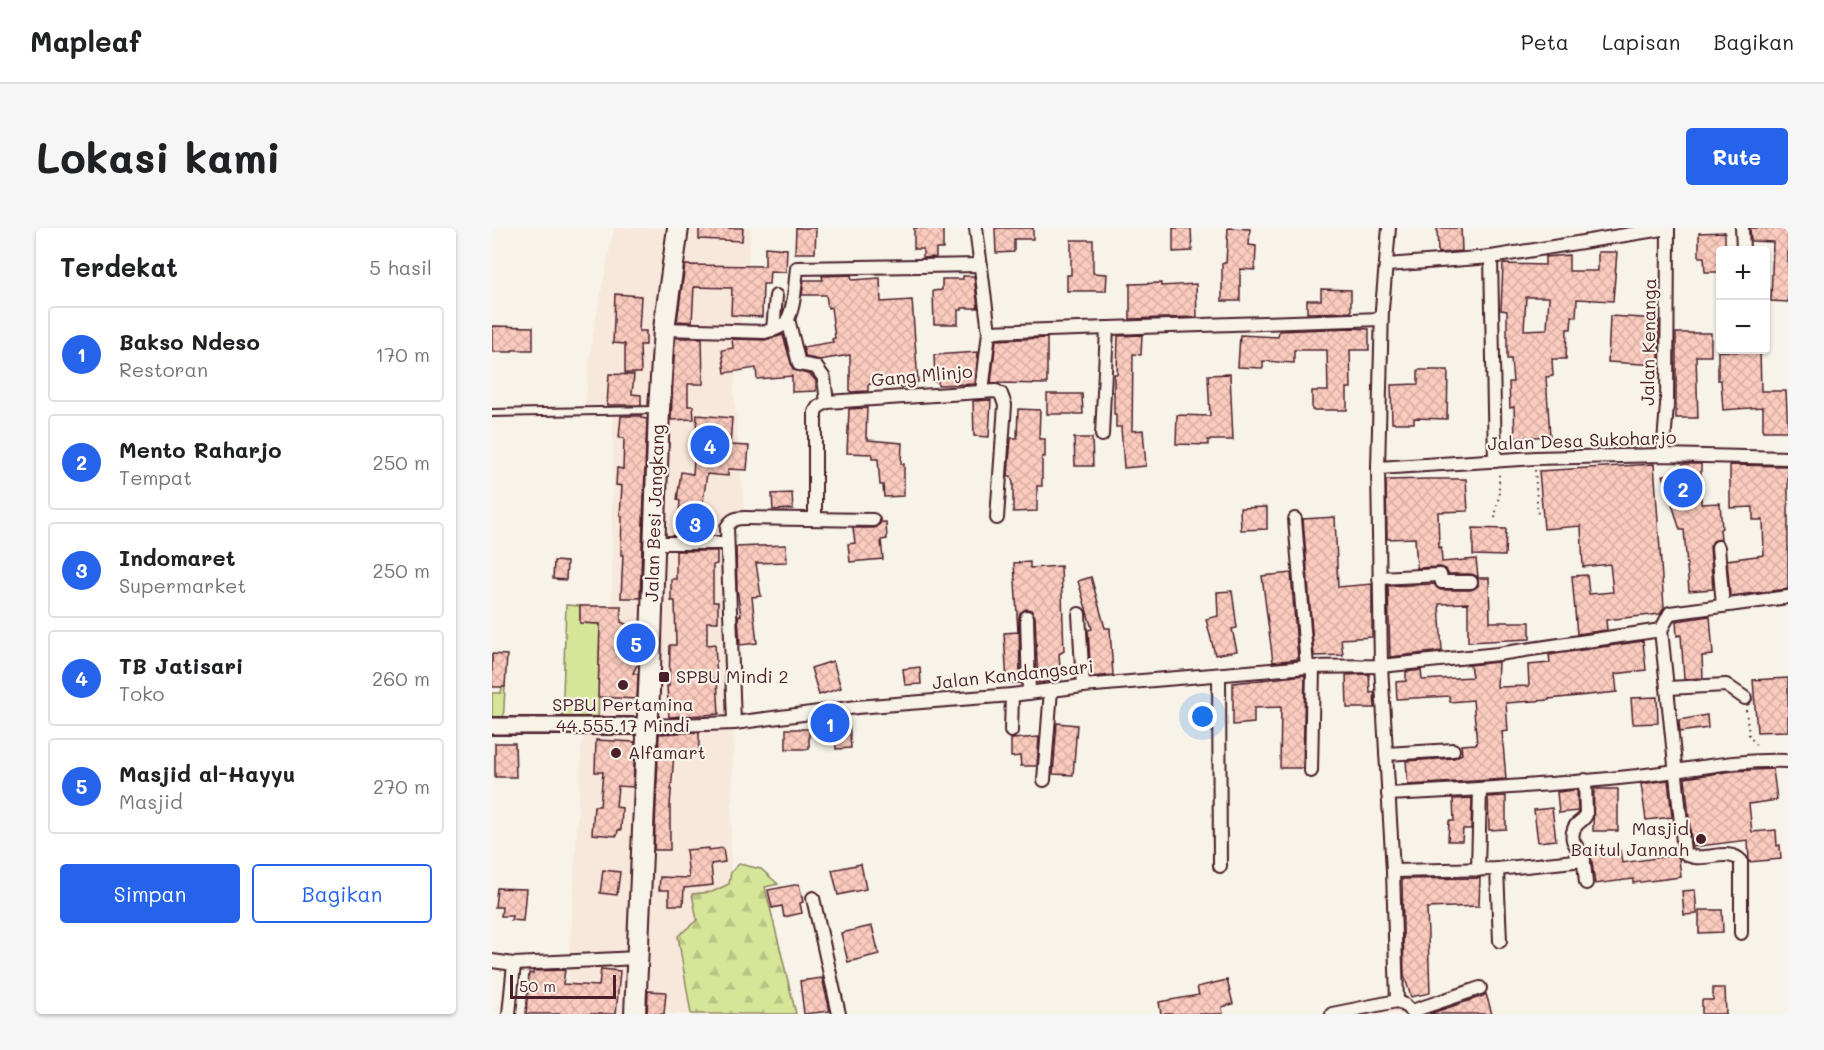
<!DOCTYPE html>
<html lang="id">
<meta charset="utf-8">
<style>
:root{--surface:#fff;--page:#f6f6f6;--text:#202124;--muted:#757577;--line:#e0e0e0;--accent:#2563eb}
body{margin:0;font-family:Mali,sans-serif;background:var(--page);color:var(--text)}
.controls{position:absolute;right:18px;top:18px;display:grid;overflow:hidden;border-radius:6px;box-shadow:0 2px 4px #0004}
.controls button{width:54px;height:54px;display:grid;place-items:center;padding:0;border:0;border-bottom:2px solid var(--line);background:var(--surface);color:var(--text);font:30px sans-serif}
.scale{position:absolute;left:18px;bottom:15px;width:106px;box-sizing:border-box;padding-left:6px;border:3px solid #4a1f2b;border-top:0;font-size:16px;line-height:21px;white-space:nowrap;color:#4a1f2b;-webkit-text-stroke:4px #f7f3e8;paint-order:stroke}
.you{position:absolute;left:711px;top:489px;width:21px;height:21px;margin:-15px;border:4px solid #fff;border-radius:50%;background:#1a73e8;box-shadow:0 0 0 9px #1a73e833}
.badge{display:grid;place-items:center;width:39px;height:39px;border-radius:50%;background:var(--accent);color:#fff;font-size:20px;font-weight:700}
.pin{position:absolute;translate:-50% -50%;border:3px solid #fff;box-shadow:0 2px 6px #0006}
.list{margin:0;padding:0;list-style:none}
h2{display:flex;justify-content:space-between;align-items:center;height:78px;margin:0;padding:0 24px;font-size:26px}
h2 small{font-size:20px;font-weight:400;color:var(--muted)}
.list li{display:grid;grid-template-columns:39px 1fr auto;gap:18px;align-items:center;box-sizing:border-box;height:96px;margin:0 12px 12px;padding:0 12px;border:2px solid var(--line);border-radius:6px}
.list b{display:block;font-size:22px;white-space:nowrap}
.list p{margin:0;font-size:20px;white-space:nowrap;color:var(--muted)}
.list em{font-size:20px;font-style:normal;color:var(--muted)}
.actions{display:flex;gap:12px;padding:18px 24px}
.actions a{flex:1;padding:14px 0;border:2px solid var(--accent);border-radius:6px;text-align:center;font-size:21px;color:var(--accent)}
.actions .main{background:var(--accent);color:#fff}
.map{position:relative;flex:none;width:1296px;height:786px;overflow:hidden;border-radius:6px}
header{display:flex;align-items:center;gap:36px;box-sizing:border-box;height:84px;padding:0 30px;background:var(--surface);border-bottom:2px solid var(--line)}
header strong{font-size:28px}
nav{display:flex;gap:33px;margin-inline-start:auto;font-size:21px}
.intro{display:flex;align-items:center;justify-content:space-between;box-sizing:border-box;height:144px;padding:0 36px}
h1{margin:0;font-size:42px}
.button{padding:15px 27px;border-radius:6px;background:var(--accent);color:#fff;font-size:21px;font-weight:700}
main{display:flex;gap:36px;padding:0 36px}
aside{flex:1;background:var(--surface);border-radius:6px;box-shadow:0 2px 4px #0004}
.map>svg:first-child{display:block}
.built{fill:#f8e7db}
.grass{fill:#d5e699;stroke:#908262;stroke-width:1.5}
.forest{fill:url(#forest-firs);stroke:#908262;stroke-width:1.5}
.building{fill:url(#building-cross-hatch);stroke:#4a1f2b;stroke-width:1.5;fill-rule:evenodd}
.lines{fill:none;stroke-linecap:round;stroke-linejoin:round}
.service-casing{stroke:#4a1f2b;stroke-width:10}
.minor-casing{stroke:#4a1f2b;stroke-width:16}
.tertiary-casing{stroke:#4a1f2b;stroke-width:20}
.primary-casing{stroke:#4a1f2b;stroke-width:24}
.path{stroke:#4a1f2b;stroke-width:2;stroke-dasharray:1.5 4.5;stroke-linecap:butt}
.service{stroke:#f7f3e8;stroke-width:6}
.minor{stroke:#f7f3e8;stroke-width:12}
.tertiary{stroke:#f7f3e8;stroke-width:15}
.primary{stroke:#f7f3e8;stroke-width:20}
.poi-dot{fill:#4a1f2b;stroke:#f7f3e8;stroke-width:2}
.labels{text-anchor:middle;stroke-width:4.5;stroke-linejoin:round;paint-order:stroke}
.street-label{font-size:18px;fill:#4a1f2b;stroke:#f7f3e8}
.poi-label{font-size:18px;fill:#4a1f2b;stroke:#f7f3e8;text-anchor:start}
</style>
<header>
<strong>Mapleaf</strong>
<nav><a>Peta</a><a>Lapisan</a><a>Bagikan</a></nav>
</header>
<div class="intro"><h1>Lokasi kami</h1><a class="button">Rute</a></div>
<main>
<aside>
<h2>Terdekat<small>5 hasil</small></h2>
<ul class="list">
<li><span class="badge">1</span><div><b>Bakso Ndeso</b><p>Restoran</p></div><em>170 m</em></li>
<li><span class="badge">2</span><div><b>Mento Raharjo</b><p>Tempat</p></div><em>250 m</em></li>
<li><span class="badge">3</span><div><b>Indomaret</b><p>Supermarket</p></div><em>250 m</em></li>
<li><span class="badge">4</span><div><b>TB Jatisari</b><p>Toko</p></div><em>260 m</em></li>
<li><span class="badge">5</span><div><b>Masjid al-Hayyu</b><p>Masjid</p></div><em>270 m</em></li>
</ul>
<div class="actions"><a class="main">Simpan</a><a>Bagikan</a></div>
</aside>
<div class="map">
<svg width="1296" height="786" viewBox="0 0 1296 786">
<defs>
<pattern id="forest-firs" width="22" height="20" patternUnits="userSpaceOnUse" patternTransform="scale(1.5)"><rect width="22" height="20" fill="#d5e699"/><path d="M5 1l3.5 6h-7zM16 11l3.5 6h-7z" fill="#b8c584"/></pattern>
<pattern id="building-cross-hatch" width="8" height="8" patternUnits="userSpaceOnUse" patternTransform="scale(1.5)"><rect width="8" height="8" fill="#facbbe"/><path d="M0 0l8 8M0 8l8-8" fill="none" stroke="#d8aea3"/></pattern>
</defs>
<rect width="100%" height="100%" fill="#f7f3e8"/>
<filter id="ink" filterUnits="userSpaceOnUse"><feTurbulence type="fractalNoise" baseFrequency=".0167" numOctaves="2"/><feDisplacementMap in="SourceGraphic" scale="12" xChannelSelector="R" yChannelSelector="G"/><feConvolveMatrix kernelMatrix="1 2 1 2 8 2 1 2 1" color-interpolation-filters="sRGB"/></filter>
<g filter="url(#ink)">
<g class="built">
<polygon points="122,0 259,0 242,164 253,290 239,292 242,495 238,656 220,664 200,667 205,692 186,708 198,786 74,786 91,498 108,396 88,395 88,378 120,378 121,183 92,183 100,110"/>
<polygon points="915,778 926,786 839,786"/>
</g>
<g class="grass">
<polygon points="74,377 88,378 88,395 108,396 106,498 70,498"/>
<polygon points="10,459 13,459 11,498 0,498 0,465 9,465"/>
</g>
<polygon class="forest" points="247,636 269,641 286,656 273,659 304,786 199,786 186,708 205,692 200,666 220,664 237,656 239,644"/>
<g class="building">
<polygon points="207,0 251,0 250,13 207,11"/>
<polygon points="304,0 324,0 323,25 303,25"/>
<polygon points="422,0 451,0 451,21 444,21 444,29 431,30 431,21 422,21"/>
<polygon points="503,0 541,0 541,11 522,11 522,24 504,25"/>
<polygon points="681,0 699,0 700,23 681,24"/>
<polygon points="736,0 758,1 757,17 764,18 763,42 748,41 748,73 730,73 730,35 734,35"/>
<polygon points="945,0 969,0 970,23 946,25"/>
<polygon points="1258,0 1296,0 1296,74 1279,73 1281,14 1259,13"/>
<polygon points="1233,4 1233,22 1228,22 1228,44 1213,44 1212,29 1207,29 1207,5"/>
<polygon points="579,12 601,12 601,45 615,46 614,63 575,63 575,47 579,47"/>
<polygon points="273,19 295,21 294,44 278,43 277,56 271,56 270,89 239,87 240,60 202,59 200,94 185,93 193,37 273,38"/>
<path d="M1106,24H1125L1121,73L1085,71L1084,89L1080,88L1079,101H1075L1074,131H1060L1061,148L1054,149L1058,208L1023,210L1022,179L1018,180L1017,154H1021L1019,131H1015V83L1009,82L1011,36L1053,37V29L1077,27V43H1106ZM1034,69H1057L1055,101L1032,102Z"/>
<polygon points="359,47 360,52 388,50 389,74 420,72 426,154 423,154 423,158 408,159 408,156 378,156 376,157 376,163 358,164 358,127 327,132 314,129 311,119 341,114 340,111 343,110 339,79 336,80 334,67 310,67 312,52 331,52 330,48"/>
<polygon points="471,48 482,48 486,80 470,80 470,82 466,82 466,96 442,96 441,63 450,62 450,51 471,51"/>
<polygon points="669,55 669,58 704,56 705,89 638,91 638,56"/>
<polygon points="829,61 859,62 859,84 815,85 815,72 829,72"/>
<polygon points="123,66 149,68 147,103 154,103 154,117 148,117 149,145 133,145 133,116 121,115"/>
<polygon points="1118,88 1167,91 1167,137 1116,134"/>
<polygon points="0,98 41,99 41,122 20,122 20,124 0,124"/>
<polygon points="859,100 877,101 877,122 858,122 859,160 855,160 855,182 820,182 820,163 836,163 835,122 802,122 802,135 771,133 771,140 746,139 748,107 786,109 787,103"/>
<polygon points="1184,105 1219,105 1219,128 1204,128 1206,190 1184,190"/>
<polygon points="291,107 301,142 319,147 324,153 324,163 300,164 300,148 265,151 264,140 233,145 230,122 241,120 240,111 273,112"/>
<polygon points="650,107 649,127 641,126 640,203 651,202 654,238 632,240 629,199 624,199 624,186 622,186 622,146 625,146 626,108"/>
<polygon points="183,110 210,110 211,156 196,156 196,178 201,178 202,191 179,192"/>
<polygon points="555,110 555,156 499,155 504,112"/>
<polygon points="1250,122 1268,122 1269,163 1294,163 1296,203 1271,203 1271,179 1231,182 1229,152 1226,152 1226,123 1251,124"/>
<polygon points="486,124 483,156 446,157 446,152 443,153 442,127"/>
<polygon points="926,142 956,142 955,191 922,190 922,195 900,195 899,157 926,156"/>
<polygon points="117,146 142,147 140,166 149,167 149,177 115,177"/>
<polygon points="738,146 741,212 716,212 716,217 684,216 685,187 718,188 716,147"/>
<polygon points="555,166 590,166 591,186 555,186"/>
<polygon points="499,172 497,209 482,208 481,173"/>
<polygon points="375,180 374,210 376,210 376,212 410,215 409,236 412,236 412,268 392,269 391,257 388,257 386,231 380,231 380,226 355,225 357,181"/>
<polygon points="526,181 548,182 547,211 553,211 553,229 550,229 550,258 545,258 545,283 521,284 521,255 519,248 516,248 519,210 525,210"/>
<polygon points="205,187 240,190 238,217 257,218 255,242 236,241 236,248 215,246 210,280 220,281 219,307 185,307 188,273 185,272 189,244 201,246"/>
<polygon points="129,188 149,188 149,190 155,191 148,370 129,370 131,327 129,327 130,288 128,288 130,258 124,257 125,240 131,241 132,210 127,210"/>
<polygon points="582,210 600,210 601,238 583,238"/>
<polygon points="1162,236 1172,379 1168,386 1114,392 1115,402 1085,406 1080,348 1095,347 1097,366 1121,364 1118,336 1091,339 1089,298 1052,301 1047,243"/>
<polygon points="1191,236 1209,236 1209,276 1228,275 1230,300 1228,301 1229,311 1221,313 1218,319 1221,361 1197,363 1192,302 1188,302 1171,247 1190,247"/>
<polygon points="1238,237 1296,238 1296,361 1238,368 1235,332 1272,327 1271,292 1261,292 1261,279 1238,280"/>
<polygon points="938,251 974,251 976,283 946,284 947,320 949,319 950,334 984,331 986,349 979,346 956,346 954,341 948,339 925,340 923,310 895,311 894,252"/>
<polygon points="300,265 301,281 281,282 280,266"/>
<polygon points="775,279 775,301 749,302 748,280"/>
<polygon points="843,289 846,359 880,356 880,409 849,411 851,427 822,428 811,291"/>
<polygon points="389,294 394,294 395,311 389,312 391,331 358,334 356,316 363,315 361,300 381,300 385,299"/>
<polygon points="981,300 1014,301 1013,328 981,327"/>
<polygon points="294,317 295,334 264,335 269,368 260,369 265,415 248,417 246,388 249,388 245,361 244,319"/>
<polygon points="184,323 225,323 225,336 221,337 221,374 226,374 226,394 215,394 215,417 223,416 227,486 177,489 175,458 177,458 178,417 184,417 183,373 179,373 179,351 184,351"/>
<polygon points="62,333 75,334 74,352 61,351"/>
<polygon points="538,334 538,340 569,338 572,423 567,426 569,452 546,455 543,389 539,382 534,381 528,385 527,389 528,455 515,455 512,405 526,404 522,335"/>
<polygon points="799,345 806,431 781,434 770,348"/>
<polygon points="599,349 613,400 618,400 621,447 599,449 596,402 600,401 586,353"/>
<polygon points="986,350 997,350 998,394 1038,394 1038,411 976,414 976,375 947,376 950,423 898,429 896,358 942,356 945,360 949,362 979,362 986,358"/>
<polygon points="740,363 745,400 740,401 745,423 723,427 714,391 726,388 725,364"/>
<polygon points="88,378 129,378 129,394 147,402 146,435 141,445 146,446 145,471 106,469 108,396 88,395"/>
<polygon points="1218,388 1221,427 1210,428 1211,450 1192,451 1189,407 1185,408 1184,393"/>
<polygon points="1151,413 1154,442 1123,446 1125,464 1057,471 1057,472 1014,475 1016,503 1010,504 1014,551 916,557 914,533 962,530 970,526 969,517 985,516 981,472 958,474 957,468 905,471 904,454 914,453 914,444 929,442 930,452 980,449 978,437 1006,434 1005,459 1037,458 1036,437 1058,435 1057,427"/>
<polygon points="0,426 15,427 13,459 0,459"/>
<polygon points="341,433 349,460 327,467 319,440"/>
<polygon points="428,439 429,456 413,457 411,441"/>
<polygon points="877,446 878,465 882,464 883,480 855,480 854,447"/>
<polygon points="813,447 811,540 788,540 789,479 762,480 762,495 741,497 741,455"/>
<polygon points="1296,450 1296,503 1265,504 1261,452"/>
<polygon points="1165,469 1166,495 1141,496 1139,470"/>
<polygon points="1215,487 1216,500 1188,504 1187,492"/>
<polygon points="357,494 359,520 344,521 342,495"/>
<polygon points="565,495 585,497 581,547 561,546"/>
<rect x="294" y="501" width="23" height="20"/>
<polygon points="207,504 207,526 182,525 178,578 178,622 162,622 167,506"/>
<polygon points="547,509 545,538 529,538 528,528 519,529 519,511"/>
<polygon points="104,512 143,514 141,559 126,558 124,579 130,580 129,602 126,602 125,608 100,606 102,578 108,578 111,544 103,544"/>
<polygon points="3,515 23,515 24,549 3,549"/>
<polygon points="1281,541 1285,572 1257,576 1260,604 1284,602 1285,618 1288,617 1289,631 1257,634 1256,612 1200,619 1193,550 1241,543"/>
<polygon points="1176,552 1180,589 1154,592 1149,556"/>
<polygon points="1102,561 1126,561 1126,603 1101,603"/>
<polygon points="1085,562 1086,583 1067,585 1065,564"/>
<polygon points="1014,568 1014,601 997,602 996,569"/>
<polygon points="980,570 979,601 971,601 970,613 956,613 957,593 962,593 961,571"/>
<polygon points="1060,580 1064,612 1046,614 1042,582"/>
<polygon points="217,620 217,622 231,620 233,634 219,636 221,657 192,660 191,677 177,677 177,662 167,662 168,649 197,650 194,622"/>
<polygon points="1128,622 1130,635 1185,627 1187,631 1189,649 1141,655 1141,651 1103,656 1099,627"/>
<polygon points="369,636 374,661 346,667 340,642"/>
<polygon points="111,642 128,644 125,667 108,665"/>
<polygon points="988,650 987,678 935,680 938,765 919,769 912,747 910,651"/>
<polygon points="307,656 311,674 308,675 310,685 292,689 290,678 280,680 276,662"/>
<polygon points="5,660 34,661 31,693 19,692 20,688 9,688 10,679 3,679"/>
<polygon points="1203,662 1205,686 1192,687 1190,663"/>
<polygon points="1207,682 1230,682 1231,704 1207,705"/>
<polygon points="380,698 387,726 356,734 349,705"/>
<polygon points="109,741 128,743 124,786 34,786 37,745 41,746 41,743 73,742 71,756 107,758"/>
<polygon points="330,750 338,783 312,786 308,753"/>
<polygon points="735,752 741,776 730,779 731,786 669,786 667,774 707,767 705,759"/>
<polygon points="1221,760 1233,760 1234,786 1210,786 1210,772 1221,772"/>
<polygon points="156,763 174,764 172,786 155,786"/>
<polygon points="994,766 1000,786 937,786 991,768"/>
</g>
<g class="lines">
<g class="service-casing">
<polyline id="service" points="0,185 163,182"/>
</g>
<g class="minor-casing">
<g id="minor">
<polyline points="484,0 497,104 490,164"/>
<polyline points="897,0 890,81 886,240 889,438 901,643 905,773"/>
<polyline points="1250,0 1251,22"/>
<polyline points="999,29 1003,233"/>
<polyline points="895,37 999,29 1176,0"/>
<polyline points="296,91 307,136 324,139 332,150 335,174"/>
<path d="M172,101L273,104C279,102 286,101 291,97C303,88 303,54 305,40L489,37"/>
<polyline points="281,102 284,68"/>
<polyline points="497,104 889,91"/>
<polyline points="610,207 615,100"/>
<polyline points="1171,227 1175,177 1176,0"/>
<polyline points="886,240 1043,230 1171,227 1296,230"/>
<polyline points="323,291 323,184 326,179 335,174 504,163 509,166 513,177 505,290"/>
<polyline points="803,291 815,439"/>
<polyline points="163,315 235,315"/>
<polyline points="1226,319 1231,378"/>
<polyline points="887,350 948,347 950,354 979,354"/>
<polyline points="587,386 591,458"/>
<polyline points="535,389 537,465"/>
<polyline points="727,447 728,638"/>
<polyline points="1176,460 1234,457 1253,470"/>
<path d="M242,495L235,299C240,291 244,290 253,290L381,292"/>
<polyline points="156,498 242,495 365,479 520,467 591,458 815,439 889,438 1006,426 1169,402"/>
<polyline points="519,503 520,467"/>
<polyline points="894,526 961,522"/>
<polyline points="819,543 821,440"/>
<polyline points="552,552 559,462"/>
<path d="M1093,552L1094,587C1091,594 1084,594 1082,601C1076,615 1089,620 1091,631C1093,639 1093,647 1094,655"/>
<path d="M896,566C980,562 1063,557 1146,548C1196,542 1246,531 1296,533"/>
<polyline points="1005,641 1008,713"/>
<polyline points="986,642 988,561"/>
<polyline points="901,643 1005,641 1092,632"/>
<polyline points="321,670 347,786"/>
<path d="M1249,705V633C1236,618 1206,638 1192,624L1169,402L1178,385L1296,369"/>
<polyline points="0,733 22,736 146,730"/>
<polyline points="920,783 988,760"/>
<polyline points="17,786 22,736"/>
<polyline points="840,786 905,773 913,777 922,786"/>
</g>
</g>
<g class="tertiary-casing">
<polyline id="tertiary" points="0,498 156,498"/>
</g>
<g class="primary-casing">
<polyline id="primary" points="143,786 158,440 167,182 172,101 186,0"/>
</g>
<g class="path">
<polyline points="1043,242 1046,288"/>
<polyline points="1003,290 1007,267 1007,244"/>
<polyline points="1254,482 1257,507 1265,519"/>
</g>
<use href="#service" class="service"/>
<use href="#minor" class="minor"/>
<use href="#tertiary" class="tertiary"/>
<use href="#primary" class="primary"/>
</g>
</g>
<g class="poi-dot">
<rect x="166" y="443" width="12" height="12" rx="3"/>
<circle cx="131" cy="457" r="6"/>
<circle cx="124" cy="525" r="6"/>
<circle cx="1209" cy="611" r="6"/>
</g>
<g class="labels">
<g class="street-label">
<text transform="translate(1157 114) rotate(-89)" y="6">Jalan Kenanga</text>
<text transform="translate(430 148) rotate(-5)" y="6">Gang Mlinjo</text>
<text transform="translate(1090 213) rotate(-2)" y="6">Jalan Desa Sukoharjo</text>
<text transform="translate(163 285) rotate(-88)" y="6">Jalan Besi Jangkang</text>
<text transform="translate(521 447) rotate(-6)" y="6">Jalan Kandangsari</text>
</g>
<g class="poi-label">
<text x="184" y="455">SPBU Mindi 2</text>
<text x="131" y="483" text-anchor="middle">SPBU Pertamina<tspan x="131" dy="21">44.555.17 Mindi</tspan></text>
<text x="136" y="531">Alfamart</text>
<text x="1197" y="607" text-anchor="end">Masjid<tspan x="1197" dy="21">Baitul Jannah</tspan></text>
</g>
</g>
</svg>
<div class="controls">
<button>+</button>
<button>−</button>
</div>
<div class="scale">50 m</div>
<div class="you"></div>
<div class="pin badge" style="left:338px;top:495px">1</div>
<div class="pin badge" style="left:1191px;top:260px">2</div>
<div class="pin badge" style="left:203px;top:295px">3</div>
<div class="pin badge" style="left:218px;top:217px">4</div>
<div class="pin badge" style="left:144px;top:415px">5</div>
</div>
</main>
